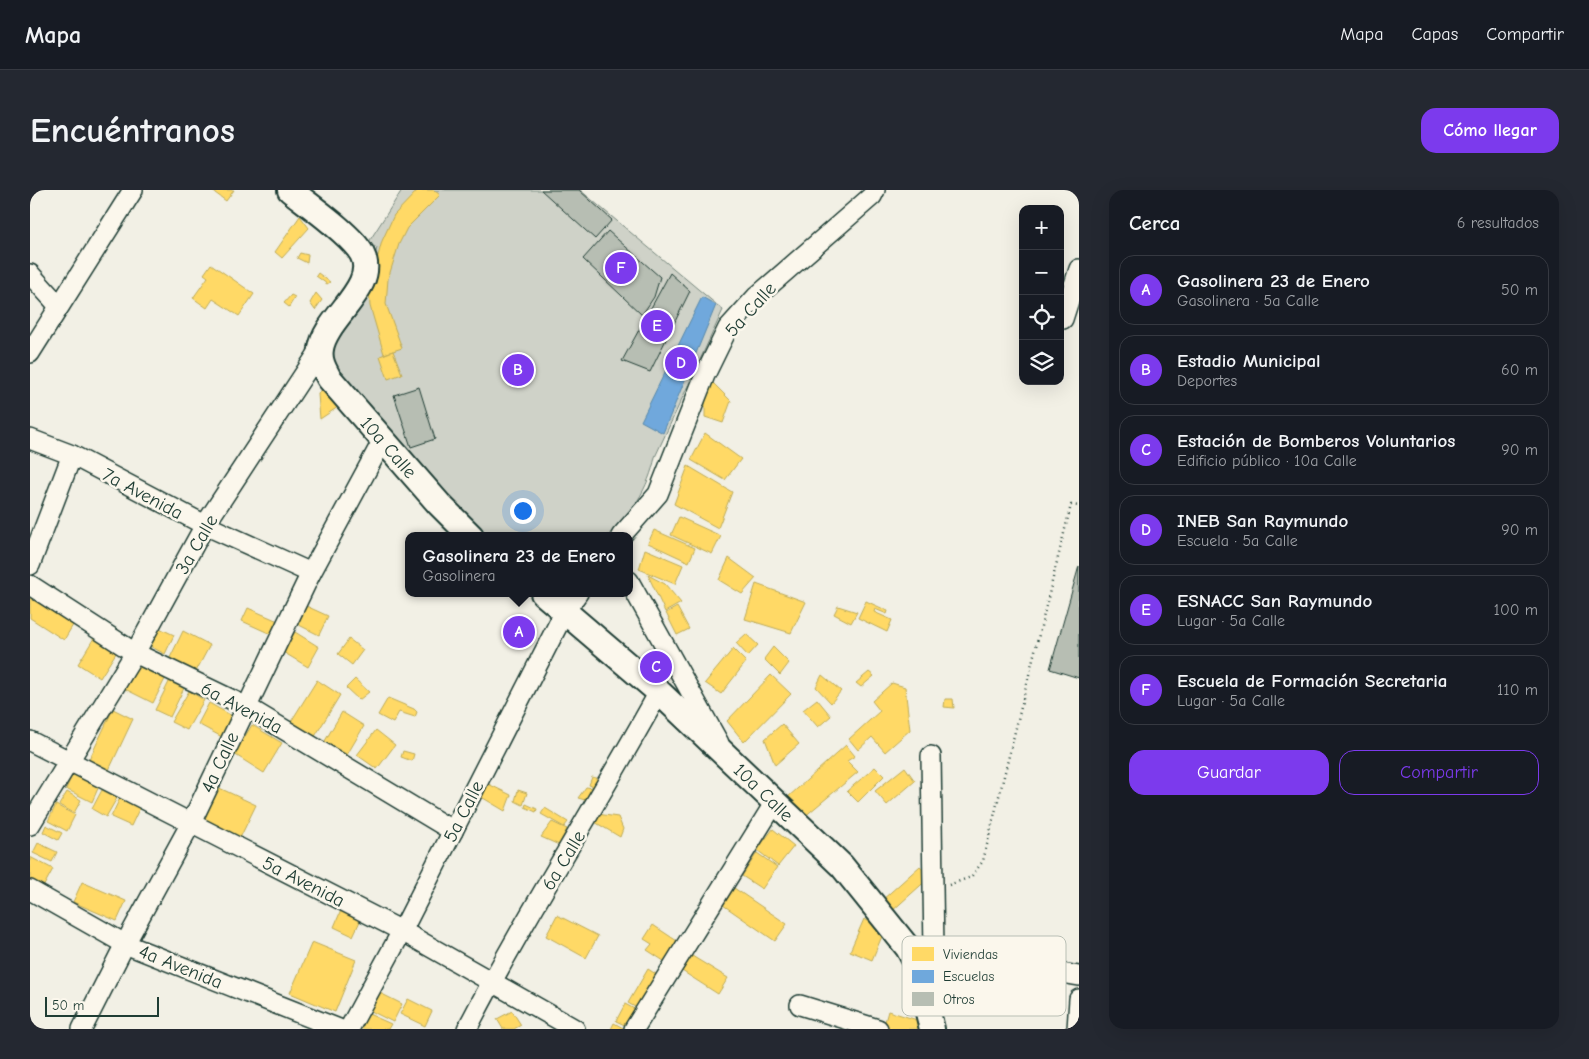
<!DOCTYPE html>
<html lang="es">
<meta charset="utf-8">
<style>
:root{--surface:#171b24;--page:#242831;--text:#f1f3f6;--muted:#9ea1a6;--line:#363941;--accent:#7c3aed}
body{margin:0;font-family:"Comic Neue",sans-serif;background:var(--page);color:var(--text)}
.controls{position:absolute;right:15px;top:15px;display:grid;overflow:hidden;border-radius:10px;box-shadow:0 5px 20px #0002}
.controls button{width:45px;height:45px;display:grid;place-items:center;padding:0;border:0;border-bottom:1px solid var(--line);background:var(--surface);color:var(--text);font:25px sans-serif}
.scale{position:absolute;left:15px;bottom:12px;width:114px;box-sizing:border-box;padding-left:5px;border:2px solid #1f3d34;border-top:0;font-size:14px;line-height:18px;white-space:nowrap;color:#1f3d34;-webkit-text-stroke:4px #fbf7ec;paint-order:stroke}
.you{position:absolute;left:492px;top:320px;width:18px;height:18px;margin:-12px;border:4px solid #fff;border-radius:50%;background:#1a73e8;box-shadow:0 0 0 8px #1a73e833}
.badge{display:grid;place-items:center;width:32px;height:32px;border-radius:50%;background:var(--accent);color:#fff;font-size:16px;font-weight:700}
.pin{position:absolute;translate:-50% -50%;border:2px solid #fff;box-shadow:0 1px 5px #0006}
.popup{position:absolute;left:375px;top:342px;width:228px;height:65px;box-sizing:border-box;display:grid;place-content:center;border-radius:10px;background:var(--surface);filter:drop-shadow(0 1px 4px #0005);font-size:16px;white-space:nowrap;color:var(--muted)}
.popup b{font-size:19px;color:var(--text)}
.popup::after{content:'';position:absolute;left:50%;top:100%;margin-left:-10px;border:10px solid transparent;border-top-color:var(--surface)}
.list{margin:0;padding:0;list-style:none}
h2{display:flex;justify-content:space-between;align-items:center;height:65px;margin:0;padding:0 20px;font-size:21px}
h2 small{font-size:16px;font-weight:400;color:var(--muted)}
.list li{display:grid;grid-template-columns:32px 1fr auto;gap:15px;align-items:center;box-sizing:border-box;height:70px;margin:0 10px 10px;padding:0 10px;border:1px solid var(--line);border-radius:15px}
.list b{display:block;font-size:19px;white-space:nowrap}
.list p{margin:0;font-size:16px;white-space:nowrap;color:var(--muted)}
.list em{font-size:16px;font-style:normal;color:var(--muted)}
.actions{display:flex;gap:10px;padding:15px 20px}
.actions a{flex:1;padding:11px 0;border:1px solid var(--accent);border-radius:15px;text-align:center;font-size:18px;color:var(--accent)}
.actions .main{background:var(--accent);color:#fff}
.icon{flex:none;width:28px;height:28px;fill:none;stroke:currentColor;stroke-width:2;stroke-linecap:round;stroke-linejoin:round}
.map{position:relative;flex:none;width:1049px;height:839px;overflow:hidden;border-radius:15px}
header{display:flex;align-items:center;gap:30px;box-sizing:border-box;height:70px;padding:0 25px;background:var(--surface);border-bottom:1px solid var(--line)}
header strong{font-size:24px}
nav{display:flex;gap:28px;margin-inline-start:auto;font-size:18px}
.intro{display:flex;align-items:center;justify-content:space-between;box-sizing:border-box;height:120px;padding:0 30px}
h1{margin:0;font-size:35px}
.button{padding:12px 22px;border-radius:15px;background:var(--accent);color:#fff;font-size:18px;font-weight:700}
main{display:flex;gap:30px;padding:0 30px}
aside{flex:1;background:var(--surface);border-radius:15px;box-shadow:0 5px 20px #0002}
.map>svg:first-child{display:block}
.green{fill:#cfd2c8;stroke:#77887e}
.homes{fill:#ffd966;stroke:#bcaa57}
.schools{fill:#6fa8dc;stroke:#5788aa}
.building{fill:#b7beb3;stroke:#1f3d34}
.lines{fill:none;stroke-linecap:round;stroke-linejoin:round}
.minor-casing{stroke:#1f3d34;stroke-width:22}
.major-casing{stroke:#1f3d34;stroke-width:28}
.path{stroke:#1f3d34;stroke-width:2.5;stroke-dasharray:1 4;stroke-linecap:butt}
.minor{stroke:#fbf7ec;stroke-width:19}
.major{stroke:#fbf7ec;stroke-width:24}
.labels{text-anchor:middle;stroke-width:5;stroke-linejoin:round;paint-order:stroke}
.street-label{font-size:19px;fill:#1f3d34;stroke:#fbf7ec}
.key{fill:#fbf7ec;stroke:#b9bfb5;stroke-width:1}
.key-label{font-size:14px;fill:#1f3d34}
</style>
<header>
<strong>Mapa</strong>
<nav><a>Mapa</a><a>Capas</a><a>Compartir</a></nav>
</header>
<div class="intro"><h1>Encuéntranos</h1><a class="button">Cómo llegar</a></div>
<main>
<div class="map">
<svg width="1049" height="839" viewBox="0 0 1049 839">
<rect width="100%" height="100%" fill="#f2f0e5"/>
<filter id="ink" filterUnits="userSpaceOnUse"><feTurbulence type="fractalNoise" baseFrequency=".02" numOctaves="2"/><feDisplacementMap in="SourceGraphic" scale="10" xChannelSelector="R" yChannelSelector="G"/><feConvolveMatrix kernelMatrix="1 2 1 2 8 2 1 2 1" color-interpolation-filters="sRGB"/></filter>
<g filter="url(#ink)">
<path class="green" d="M372,0H550L693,120L625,267C619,297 601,326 577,346H455L439,334L299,174V148L336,97L347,58L340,54V50Z"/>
<g class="homes">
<polygon points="181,0 204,0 196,11"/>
<polygon points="388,0 404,0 410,5 377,38 369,54 358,89 356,114 372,158 354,164 340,116 339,99 352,51 364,25"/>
<polygon points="270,26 279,38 252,68 245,62"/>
<polygon points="270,63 278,65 277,73 267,68"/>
<polygon points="181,74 224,104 209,126 183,109 177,118 163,108 178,87 174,84"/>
<polygon points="288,83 300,92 297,94 286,86"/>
<polygon points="286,103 292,110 285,120 280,113"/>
<polygon points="261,105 265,107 259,117 254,113"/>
<polygon points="363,161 372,184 358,189 350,166"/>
<polygon points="675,185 701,211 693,233 675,227"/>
<polygon points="295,196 311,215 290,229 288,204"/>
<polygon points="675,243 711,269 695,290 661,270"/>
<polygon points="658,276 702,302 688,338 644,314"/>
<polygon points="649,327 691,346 682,364 641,345"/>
<polygon points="624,340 665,358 659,372 618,353"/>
<polygon points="615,359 653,375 645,394 609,379"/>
<polygon points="699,368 726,388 712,404 689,390"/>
<polygon points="618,385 635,394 651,413 635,422"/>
<polygon points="726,394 776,412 761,443 715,429"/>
<polygon points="0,408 43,435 34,450 0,428"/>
<polygon points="836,411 858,421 857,424 845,419 844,422 862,430 857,442 828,428"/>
<polygon points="274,415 298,426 289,445 265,433"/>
<polygon points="808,416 827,422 821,433 804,424"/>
<polygon points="647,417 659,439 647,445 636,423"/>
<polygon points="218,418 248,431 243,445 212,431"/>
<polygon points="125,436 144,445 135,464 116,454"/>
<polygon points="153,441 180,455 163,487 137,474"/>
<polygon points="265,442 289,457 278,477 253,462"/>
<polygon points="716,444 728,455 718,466 706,453"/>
<polygon points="64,448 86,463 70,488 48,474"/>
<polygon points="319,449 333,460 322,475 308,464"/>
<polygon points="743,457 759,473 750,485 734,469"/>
<polygon points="703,459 716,472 691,504 675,493"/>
<polygon points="107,472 136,487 123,513 93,498"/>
<polygon points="839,482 844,486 831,497 826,493"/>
<polygon points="741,485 761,504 714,552 697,531"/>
<polygon points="792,485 811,501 801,513 786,497"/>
<polygon points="325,489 339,502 329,510 316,498"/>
<polygon points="140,490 154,498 140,527 125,520"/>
<polygon points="287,490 310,505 281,553 257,538"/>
<polygon points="862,493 875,497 880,540 855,562 842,547 828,560 819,549 850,521 842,511"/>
<polygon points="159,501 174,510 157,540 141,532"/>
<polygon points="358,508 384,519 387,522 385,527 369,522 363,533 348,525"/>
<polygon points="787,509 801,526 788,537 773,520"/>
<polygon points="915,509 923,509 924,518 914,517"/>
<polygon points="179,513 204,527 192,547 168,534"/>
<polygon points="83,519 103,529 79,580 59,570"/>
<polygon points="312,522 334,536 314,570 292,556"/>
<polygon points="752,534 769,554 745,575 735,549"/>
<polygon points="222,535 252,553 234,583 204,564"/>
<polygon points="346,540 365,555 347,579 327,565"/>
<polygon points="816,555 825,566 817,571 828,582 774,627 758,607"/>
<polygon points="373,561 384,564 382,571 371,567"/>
<polygon points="845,577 854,586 828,612 817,601"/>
<polygon points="875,577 885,591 857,615 845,601"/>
<polygon points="43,583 69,596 62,612 36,599"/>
<polygon points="562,587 575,590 572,600 559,595"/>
<polygon points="454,592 481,605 475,621 448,605"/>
<polygon points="185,596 226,615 210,648 170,629"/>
<polygon points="556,597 563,598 555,610 548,608"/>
<polygon points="72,600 87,608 76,627 62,619"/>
<polygon points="488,600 497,603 493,615 485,611"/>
<polygon points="37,602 51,610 44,623 29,615"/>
<polygon points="90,608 110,617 101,636 81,627"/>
<polygon points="496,614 507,619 506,622 495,617"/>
<polygon points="26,615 45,625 37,641 18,631"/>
<polygon points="515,618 538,632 534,637 511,624"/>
<polygon points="567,624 588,627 593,639 590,647 563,631"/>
<polygon points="522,632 537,639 529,655 511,647"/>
<polygon points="16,635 32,643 28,650 13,642"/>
<polygon points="743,639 764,656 748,676 727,660"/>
<polygon points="8,653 27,662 22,672 3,663"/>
<polygon points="727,663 747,677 732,699 712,686"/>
<polygon points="0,667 23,679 11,701 0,695"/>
<polygon points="890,676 900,687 861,722 851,711"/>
<polygon points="52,692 96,711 87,731 43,712"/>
<polygon points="704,698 757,734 745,751 693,715"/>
<polygon points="312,718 332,727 323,746 304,737"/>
<polygon points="527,725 568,746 556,768 516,746"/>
<polygon points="834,729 855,739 842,770 820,761"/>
<polygon points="623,735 650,753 637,773 617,760 622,754 614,749"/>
<polygon points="282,752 326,770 305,822 260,803"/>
<polygon points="662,766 698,788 688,804 652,781"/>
<polygon points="618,779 632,788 612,821 598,813"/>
<polygon points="344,800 372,814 363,832 335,818"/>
<polygon points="378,809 402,821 395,836 370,824"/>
<polygon points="595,814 610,822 601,838 586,831"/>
<polygon points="332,821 361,834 358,839 330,839 325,836"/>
<polygon points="482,821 491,835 484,839 473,839 467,829"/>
<polygon points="858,821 897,833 895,839 853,839"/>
<polygon points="584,833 595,839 581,839"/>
</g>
<polygon class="schools" points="672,107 686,115 633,243 611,231"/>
<g class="building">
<polygon points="511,0 549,0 582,30 565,49"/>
<polygon points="578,41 630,87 624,107 612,125 553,69"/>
<polygon points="640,83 660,101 620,182 592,171"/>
<polygon points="389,197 405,249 381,257 364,205"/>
<polygon points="1049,376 1049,488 1020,479"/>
</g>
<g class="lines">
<g class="minor-casing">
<g id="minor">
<polyline points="0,84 29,116"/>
<polyline points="1033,129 1049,79"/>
<polyline points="0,163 103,0"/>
<polyline points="0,249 42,265 175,335 281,383"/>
<polyline points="591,346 628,304 675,185 698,138 726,107 842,6 845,0"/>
<polyline points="0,375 42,265"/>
<polyline points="599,391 689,553"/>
<polyline points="0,395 105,463 215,516 423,641"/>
<polyline points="0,551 372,741 545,839"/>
<polyline points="901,566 904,761"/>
<polyline points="0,635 105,463 175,335 290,160"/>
<polyline points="0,700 95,754 309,839"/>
<polyline points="894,766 904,761 1049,786"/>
<polyline points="770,815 848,839"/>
<polyline points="52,839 95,754 161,633 281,383 353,250"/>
<polyline points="319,839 372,741 535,421 548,403"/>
<path d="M437,839C496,724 567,615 629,502"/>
<polyline points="604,839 745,612"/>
<polyline points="1047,839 1049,809"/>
</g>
</g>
<g class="major-casing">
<g id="major">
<path d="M260,0C279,15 322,45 332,64C349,96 295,128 291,159C289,170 294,179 299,188L409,314L441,346"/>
<polyline points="513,403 629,502 812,676 878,758 886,773 902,839"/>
</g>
</g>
<polyline class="path" points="919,695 941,687 953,671 1041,315 1049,316"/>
<use href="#minor" class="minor"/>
<use href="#major" class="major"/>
</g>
</g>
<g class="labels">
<g class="street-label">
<text transform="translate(720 119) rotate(-48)" y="7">5a Calle</text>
<text transform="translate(359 257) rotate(49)" y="7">10a Calle</text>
<text transform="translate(113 303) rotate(28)" y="7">7a Avenida</text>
<text transform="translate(166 354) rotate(-60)" y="7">3a Calle</text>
<text transform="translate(212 517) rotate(28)" y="7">6a Avenida</text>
<text transform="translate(189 572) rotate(-65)" y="7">4a Calle</text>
<text transform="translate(734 602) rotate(44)" y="7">10a Calle</text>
<text transform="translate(433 621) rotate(-63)" y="7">5a Calle</text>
<text transform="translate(533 670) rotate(-59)" y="7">6a Calle</text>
<text transform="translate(274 691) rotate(27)" y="7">5a Avenida</text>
<text transform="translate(151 776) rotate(22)" y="7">4a Avenida</text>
</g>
</g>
<rect x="872" y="746" width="164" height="80" rx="8" class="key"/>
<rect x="882" y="757" width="22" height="14" fill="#ffd966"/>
<rect x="882" y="780" width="22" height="13" fill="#6fa8dc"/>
<rect x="882" y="802" width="22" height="14" fill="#b7beb3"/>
<g class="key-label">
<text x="913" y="769">Viviendas</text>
<text x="913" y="791">Escuelas</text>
<text x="913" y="814">Otros</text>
</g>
</svg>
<div class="controls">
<button>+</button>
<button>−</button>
<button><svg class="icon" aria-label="locate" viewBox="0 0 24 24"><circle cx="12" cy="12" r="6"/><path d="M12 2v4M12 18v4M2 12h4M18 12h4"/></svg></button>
<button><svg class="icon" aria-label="layers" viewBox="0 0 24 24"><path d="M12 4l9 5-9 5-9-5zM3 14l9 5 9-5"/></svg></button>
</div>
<div class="scale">50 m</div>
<div class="you"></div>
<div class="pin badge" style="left:489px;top:442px">A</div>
<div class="popup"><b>Gasolinera 23 de Enero</b>Gasolinera</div>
<div class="pin badge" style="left:488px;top:180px">B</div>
<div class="pin badge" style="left:626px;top:477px">C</div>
<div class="pin badge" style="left:651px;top:173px">D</div>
<div class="pin badge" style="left:627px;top:136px">E</div>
<div class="pin badge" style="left:591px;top:78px">F</div>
</div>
<aside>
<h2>Cerca<small>6 resultados</small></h2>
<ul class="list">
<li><span class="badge">A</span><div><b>Gasolinera 23 de Enero</b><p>Gasolinera · 5a Calle</p></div><em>50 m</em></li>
<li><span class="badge">B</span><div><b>Estadio Municipal</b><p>Deportes</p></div><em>60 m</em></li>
<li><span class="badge">C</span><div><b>Estación de Bomberos Voluntarios</b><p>Edificio público · 10a Calle</p></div><em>90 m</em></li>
<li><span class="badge">D</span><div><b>INEB San Raymundo</b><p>Escuela · 5a Calle</p></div><em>90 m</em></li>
<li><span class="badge">E</span><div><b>ESNACC San Raymundo</b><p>Lugar · 5a Calle</p></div><em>100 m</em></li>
<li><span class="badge">F</span><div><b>Escuela de Formación Secretaria</b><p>Lugar · 5a Calle</p></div><em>110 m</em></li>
</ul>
<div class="actions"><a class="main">Guardar</a><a>Compartir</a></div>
</aside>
</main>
